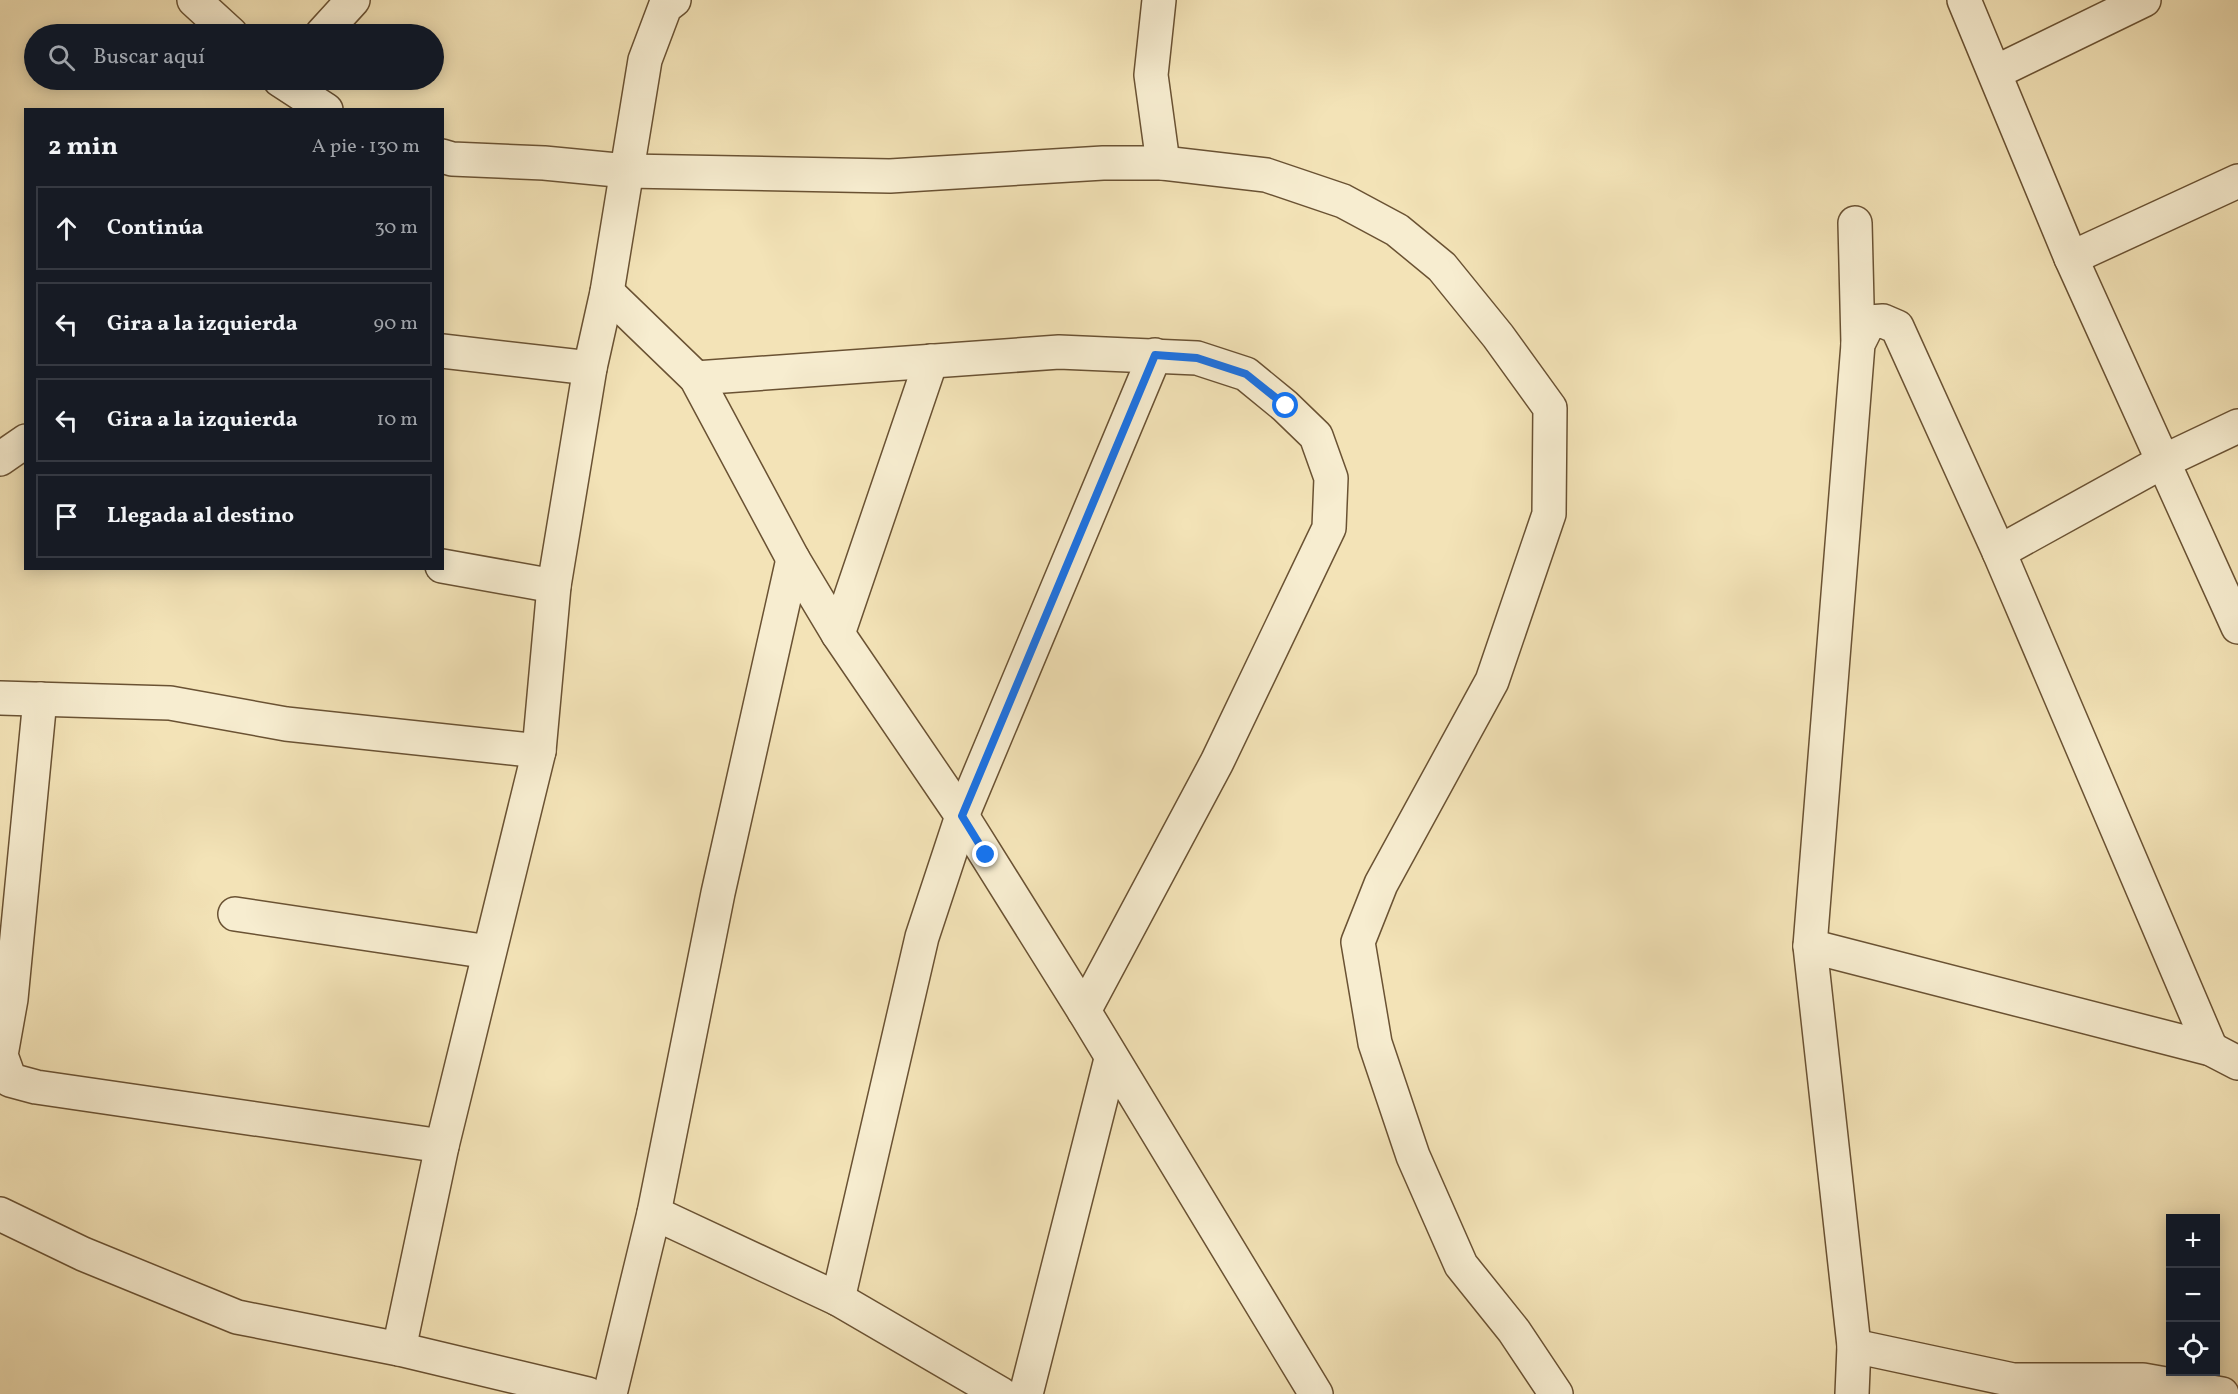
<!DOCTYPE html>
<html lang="es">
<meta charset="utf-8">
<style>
:root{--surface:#171b24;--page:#20242c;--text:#f1f3f6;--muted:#9ea1a6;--line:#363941}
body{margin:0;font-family:Vollkorn,serif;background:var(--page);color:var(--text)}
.controls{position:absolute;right:18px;bottom:18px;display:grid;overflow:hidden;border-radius:0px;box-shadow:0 3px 15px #0003}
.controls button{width:54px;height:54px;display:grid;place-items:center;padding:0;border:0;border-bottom:2px solid var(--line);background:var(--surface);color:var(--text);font:30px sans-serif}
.stop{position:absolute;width:18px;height:18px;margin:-14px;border:4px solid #1a73e8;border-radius:50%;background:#fff}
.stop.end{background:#1a73e8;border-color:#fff;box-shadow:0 2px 6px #0008}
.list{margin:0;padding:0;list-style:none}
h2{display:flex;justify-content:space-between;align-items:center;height:78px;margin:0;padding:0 24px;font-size:26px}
h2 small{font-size:20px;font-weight:400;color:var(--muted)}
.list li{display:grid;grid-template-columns:39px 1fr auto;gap:18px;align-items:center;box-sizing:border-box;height:84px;margin:0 12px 12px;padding:0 12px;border:2px solid var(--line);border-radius:0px}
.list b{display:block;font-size:22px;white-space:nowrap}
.list em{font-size:20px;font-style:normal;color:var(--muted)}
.icon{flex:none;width:33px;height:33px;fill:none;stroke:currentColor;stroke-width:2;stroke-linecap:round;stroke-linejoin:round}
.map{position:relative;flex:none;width:2238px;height:1394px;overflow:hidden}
.search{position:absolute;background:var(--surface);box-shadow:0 3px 15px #0003;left:24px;top:24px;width:420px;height:66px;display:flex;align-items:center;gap:15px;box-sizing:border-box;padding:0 21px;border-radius:33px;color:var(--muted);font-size:22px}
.panel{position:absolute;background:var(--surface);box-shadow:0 3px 15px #0003;left:24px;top:108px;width:420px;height:462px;border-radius:0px}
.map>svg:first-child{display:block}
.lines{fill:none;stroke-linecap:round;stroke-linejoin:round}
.minor-casing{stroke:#6a5233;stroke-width:36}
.minor{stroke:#f7edd0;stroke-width:33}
.route{stroke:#1a73e8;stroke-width:8}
</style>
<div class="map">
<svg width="2238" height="1394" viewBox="0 0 2238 1394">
<rect width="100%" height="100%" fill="#f3e3b7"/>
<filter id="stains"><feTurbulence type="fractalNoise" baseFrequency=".00333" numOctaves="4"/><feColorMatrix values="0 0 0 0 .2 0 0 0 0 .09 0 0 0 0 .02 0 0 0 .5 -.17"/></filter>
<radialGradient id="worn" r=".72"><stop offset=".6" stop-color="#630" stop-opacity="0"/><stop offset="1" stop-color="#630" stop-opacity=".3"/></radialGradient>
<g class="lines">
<g class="minor-casing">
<g id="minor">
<polyline points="194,0 231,34"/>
<polyline points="1159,0 1151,75 1163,163"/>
<polyline points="1964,0 2071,258 2238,627"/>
<polyline points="322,34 353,0"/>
<polyline points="1996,72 2144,0"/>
<polyline points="280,80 326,110"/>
<polyline points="442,156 452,159 544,163 627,171 890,176 1103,163 1163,163 1266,175 1343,201 1397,230 1442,267 1498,336 1550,408 1549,514 1492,681 1381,884 1358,942 1375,1043 1413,1156 1461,1265 1514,1331 1556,1394"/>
<polyline points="1855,223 1858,344"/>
<polyline points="2071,258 2238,181"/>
<polyline points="607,292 696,378 793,559 838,634 962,816 1084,1011 1316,1394"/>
<polyline points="442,351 590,368"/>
<polyline points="696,378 1059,352 1197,358 1246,374 1285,406 1316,436 1331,478 1329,528 1217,762 1084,1011"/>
<polyline points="0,459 26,441"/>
<polyline points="1999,552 2162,462 2238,426"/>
<polyline points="442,566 554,586"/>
<polyline points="838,634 931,361"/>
<polyline points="0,698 170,703 286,724 539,751"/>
<polyline points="40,699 11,999 1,1055 10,1080 36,1087 442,1146"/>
<polyline points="235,914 489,952"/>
<polyline points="1810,946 2211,1049 2238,1063"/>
<polyline points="654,1213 838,1299 1001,1394"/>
<polyline points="0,1214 83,1254 237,1317 399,1349 588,1394"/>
<polyline points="838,1299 922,937 962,816 1155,355"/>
<polyline points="1854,1346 2013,1380 2143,1380 2222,1394"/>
<polyline points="399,1349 442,1146 539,751 554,586 590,368 607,292 645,60 665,7 674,0"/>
<polyline points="610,1394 654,1213 718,893 793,559"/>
<polyline points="1026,1394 1111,1059"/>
<polyline points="1852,1394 1854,1346 1810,946 1858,344 1869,322 1883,321 1897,327 1999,552 2211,1049"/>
</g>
</g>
<use href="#minor" class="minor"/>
</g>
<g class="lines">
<polyline class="route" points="986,855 962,816 1155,355 1197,358 1246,374 1286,406"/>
</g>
<rect width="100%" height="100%" filter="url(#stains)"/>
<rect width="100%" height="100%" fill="url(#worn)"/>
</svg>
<div class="controls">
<button>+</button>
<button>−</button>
<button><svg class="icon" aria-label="locate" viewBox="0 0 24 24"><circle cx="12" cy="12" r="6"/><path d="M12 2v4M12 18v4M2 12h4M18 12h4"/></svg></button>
</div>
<div class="stop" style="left:1286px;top:406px"></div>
<div class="stop end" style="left:986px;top:855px"></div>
<div class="search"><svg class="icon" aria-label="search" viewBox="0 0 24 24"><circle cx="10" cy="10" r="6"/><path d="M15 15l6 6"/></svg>Buscar aquí</div>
<section class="panel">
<h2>2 min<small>A pie · 130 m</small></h2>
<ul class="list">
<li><svg class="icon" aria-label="ahead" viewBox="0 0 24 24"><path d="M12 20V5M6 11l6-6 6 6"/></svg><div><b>Continúa</b></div><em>30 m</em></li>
<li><svg class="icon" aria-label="left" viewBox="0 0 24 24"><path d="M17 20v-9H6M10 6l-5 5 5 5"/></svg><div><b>Gira a la izquierda</b></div><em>90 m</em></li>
<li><svg class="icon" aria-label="left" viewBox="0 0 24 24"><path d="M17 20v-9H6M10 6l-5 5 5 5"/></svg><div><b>Gira a la izquierda</b></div><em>10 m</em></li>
<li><svg class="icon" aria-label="arrive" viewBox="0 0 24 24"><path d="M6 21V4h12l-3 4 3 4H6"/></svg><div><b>Llegada al destino</b></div></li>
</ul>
</section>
</div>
